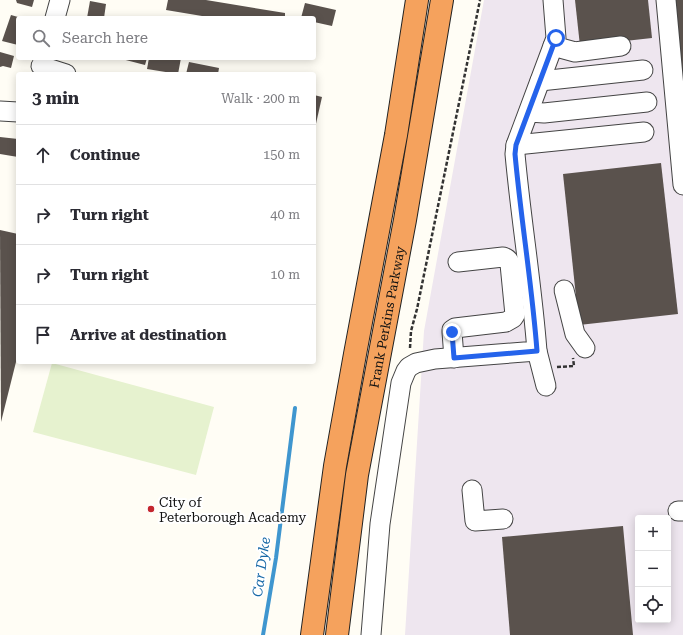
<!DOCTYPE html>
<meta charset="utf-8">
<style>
:root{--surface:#fff;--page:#f2f2f3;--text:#2b2b33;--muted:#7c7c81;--line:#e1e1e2}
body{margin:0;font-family:"Roboto Serif",serif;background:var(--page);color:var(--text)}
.controls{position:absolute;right:12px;bottom:12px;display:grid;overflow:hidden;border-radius:4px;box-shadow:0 2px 10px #0003}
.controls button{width:36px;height:36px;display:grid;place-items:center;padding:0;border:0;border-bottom:1px solid var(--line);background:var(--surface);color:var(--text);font:20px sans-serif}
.stop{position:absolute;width:12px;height:12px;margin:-9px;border:3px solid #2563eb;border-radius:50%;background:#fff}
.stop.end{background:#2563eb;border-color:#fff;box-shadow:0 1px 4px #0008}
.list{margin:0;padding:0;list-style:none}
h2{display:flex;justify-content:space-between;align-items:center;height:52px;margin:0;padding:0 16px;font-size:17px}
h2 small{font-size:13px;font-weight:400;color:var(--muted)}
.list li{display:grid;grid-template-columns:26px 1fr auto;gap:12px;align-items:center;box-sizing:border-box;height:60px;padding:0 16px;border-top:1px solid var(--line)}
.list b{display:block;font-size:15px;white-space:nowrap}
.list em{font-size:13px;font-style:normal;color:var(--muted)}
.icon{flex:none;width:22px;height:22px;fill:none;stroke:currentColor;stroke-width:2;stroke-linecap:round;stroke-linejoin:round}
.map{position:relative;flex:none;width:683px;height:635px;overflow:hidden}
.search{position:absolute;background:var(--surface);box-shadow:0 2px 10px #0003;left:16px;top:16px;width:300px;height:44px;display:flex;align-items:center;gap:10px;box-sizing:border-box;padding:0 14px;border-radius:4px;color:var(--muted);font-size:15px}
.panel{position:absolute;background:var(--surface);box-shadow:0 2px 10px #0003;left:16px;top:72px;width:300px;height:292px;border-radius:4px}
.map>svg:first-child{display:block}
.industrial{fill:#eee6ef;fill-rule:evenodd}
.pitch{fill:#e6f2cf}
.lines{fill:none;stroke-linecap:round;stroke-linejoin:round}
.stream{stroke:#3f96cf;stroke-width:4}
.building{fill:#5a524d}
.minor-casing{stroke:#444;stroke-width:21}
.highway-casing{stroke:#222;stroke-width:24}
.path{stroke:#333;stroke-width:2.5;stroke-dasharray:4 2;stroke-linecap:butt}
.minor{stroke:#fff;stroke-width:19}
.highway{stroke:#f5a25d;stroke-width:22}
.route{stroke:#2563eb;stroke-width:5}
.poi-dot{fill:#c4262e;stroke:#fff;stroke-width:1.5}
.labels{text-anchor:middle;stroke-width:4;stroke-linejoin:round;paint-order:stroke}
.street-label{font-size:13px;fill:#111;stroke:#fff}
.poi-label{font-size:13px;fill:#111;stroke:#fff;text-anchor:start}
.water-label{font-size:14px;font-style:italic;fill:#1768a6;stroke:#fff}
</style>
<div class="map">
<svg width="683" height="635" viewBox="0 0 683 635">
<rect width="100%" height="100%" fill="#fffdf5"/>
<path class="industrial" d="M484,0H683V635H405L424,331ZM638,518H668V620H638Z"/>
<polygon class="pitch" points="52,363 214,407 196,475 33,432"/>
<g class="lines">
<polyline class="stream" points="263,635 276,558 295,408"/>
</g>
<g class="building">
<polygon points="16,0 34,0 32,7 17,3"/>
<polygon points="168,0 206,0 285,13 285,18 214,18 166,10"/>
<polygon points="575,0 648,0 652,38 580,46"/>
<polygon points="666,0 683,0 683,152"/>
<polygon points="90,1 106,4 104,18 87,18"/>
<polygon points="305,3 336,10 332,26 314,22 314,18 301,18"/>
<polygon points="11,15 18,17 18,45 2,41"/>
<polygon points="0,52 14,56 11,68 3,66 0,67"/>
<polygon points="118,58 147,58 145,65"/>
<polygon points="149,58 181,58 178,74 147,69"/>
<polygon points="189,62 219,68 218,74 186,74"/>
<polygon points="314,95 322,97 315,128 314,128"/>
<polygon points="0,137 18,139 18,157 0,154"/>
<polygon points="661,163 678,314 579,325 563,174"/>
<polygon points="0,230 18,234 18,354 1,422"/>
<polygon points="623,526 633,635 510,635 502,537"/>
</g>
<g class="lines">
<g class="minor-casing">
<g id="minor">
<polyline points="666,0 683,185"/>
<polyline points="55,18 60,0"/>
<polyline points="553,46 575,52 621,46"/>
<polyline points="41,66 66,74"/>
<polyline points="540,81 643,70"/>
<polyline points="0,111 18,112"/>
<polyline points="529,112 544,113 647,102"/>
<polyline points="516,145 644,132"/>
<polyline points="564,290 575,334 585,348"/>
<polyline points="537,351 546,386"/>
<path d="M454,358L452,332V330L455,328L506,322L513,318L515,315L510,264C509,260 507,258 503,257L458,262"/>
<polyline points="472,490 475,521 503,519"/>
<polyline points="678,511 683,511"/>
<path d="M371,635L380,524L401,383L406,371L409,367L416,363L435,359L537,351C532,285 521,220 515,154L516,145L556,38L553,0"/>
</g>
</g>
<g class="highway-casing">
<g id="highway">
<polyline points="312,635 335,466 355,354 396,135 417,0"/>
<path id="s1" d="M337,635L357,475L405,220L442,0"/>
</g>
</g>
<g class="path">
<polyline points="410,348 411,331 417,309 480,0"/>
<polyline points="557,367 574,366 573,358"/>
</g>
<use href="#minor" class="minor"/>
<use href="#highway" class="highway"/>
</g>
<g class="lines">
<path class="route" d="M452,332L454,358L537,351C532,285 521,220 515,154L516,145L556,38"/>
</g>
<circle class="poi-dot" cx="151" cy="509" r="4"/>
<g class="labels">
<g class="street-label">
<text dy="5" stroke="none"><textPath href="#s1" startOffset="322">Frank Perkins Parkway</textPath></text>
</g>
<g class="poi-label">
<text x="159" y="507">City of<tspan x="159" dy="15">Peterborough Academy</tspan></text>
</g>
<g class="water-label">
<text transform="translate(261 567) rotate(-82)" y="5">Car Dyke</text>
</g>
</g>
</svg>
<div class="controls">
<button>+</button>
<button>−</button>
<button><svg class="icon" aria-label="locate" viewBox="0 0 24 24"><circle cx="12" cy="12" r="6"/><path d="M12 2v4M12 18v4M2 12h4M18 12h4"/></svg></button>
</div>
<div class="stop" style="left:556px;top:38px"></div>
<div class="stop end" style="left:452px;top:332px"></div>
<div class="search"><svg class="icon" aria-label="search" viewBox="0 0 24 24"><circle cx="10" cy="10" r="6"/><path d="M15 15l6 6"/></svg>Search here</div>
<section class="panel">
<h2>3 min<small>Walk · 200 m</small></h2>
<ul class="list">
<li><svg class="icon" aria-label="ahead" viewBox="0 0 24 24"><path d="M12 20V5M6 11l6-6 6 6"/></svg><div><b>Continue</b></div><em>150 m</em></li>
<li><svg class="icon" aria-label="right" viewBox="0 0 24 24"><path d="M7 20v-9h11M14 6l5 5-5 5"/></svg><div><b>Turn right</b></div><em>40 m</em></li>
<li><svg class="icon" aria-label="right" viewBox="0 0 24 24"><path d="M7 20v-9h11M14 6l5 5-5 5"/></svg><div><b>Turn right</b></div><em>10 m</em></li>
<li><svg class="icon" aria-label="arrive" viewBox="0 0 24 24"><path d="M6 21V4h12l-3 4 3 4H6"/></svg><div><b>Arrive at destination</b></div></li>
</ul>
</section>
</div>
